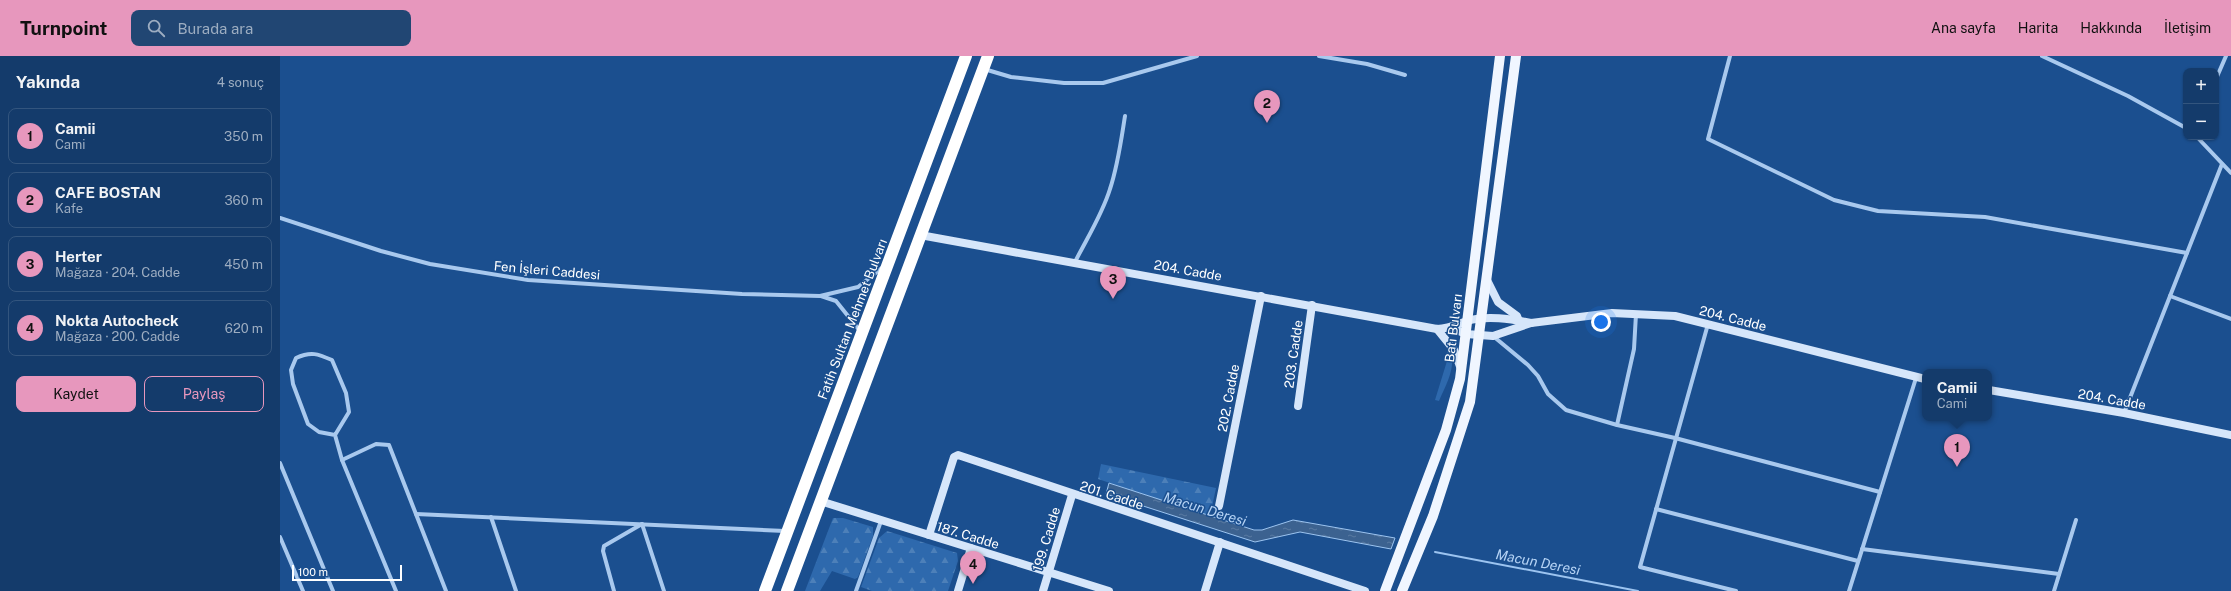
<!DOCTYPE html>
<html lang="tr">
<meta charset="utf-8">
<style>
:root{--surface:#143b6b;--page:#214673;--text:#f1f3f6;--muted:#9dadc1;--line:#33557e;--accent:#e797bd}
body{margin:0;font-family:"Public Sans",sans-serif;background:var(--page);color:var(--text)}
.controls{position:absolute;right:12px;top:12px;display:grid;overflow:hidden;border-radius:8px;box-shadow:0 1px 3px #0004}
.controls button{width:36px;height:36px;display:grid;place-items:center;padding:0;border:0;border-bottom:1px solid var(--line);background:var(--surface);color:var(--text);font:20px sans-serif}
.scale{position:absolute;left:12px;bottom:10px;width:110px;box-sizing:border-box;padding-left:4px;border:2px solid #fff;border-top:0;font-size:11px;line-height:14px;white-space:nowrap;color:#fff;-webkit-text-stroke:3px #1b4f8f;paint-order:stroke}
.you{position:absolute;left:1321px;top:266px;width:14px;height:14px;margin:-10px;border:3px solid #fff;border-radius:50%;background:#1a73e8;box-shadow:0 0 0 6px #1a73e833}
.badge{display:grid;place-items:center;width:26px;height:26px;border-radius:50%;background:var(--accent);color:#111;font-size:13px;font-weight:700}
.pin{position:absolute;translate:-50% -33px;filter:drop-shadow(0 1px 2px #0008)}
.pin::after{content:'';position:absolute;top:21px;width:14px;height:12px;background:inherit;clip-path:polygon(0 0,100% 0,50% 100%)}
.popup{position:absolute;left:1642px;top:313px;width:70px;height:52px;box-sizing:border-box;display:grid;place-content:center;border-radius:8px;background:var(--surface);filter:drop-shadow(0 1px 3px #0005);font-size:13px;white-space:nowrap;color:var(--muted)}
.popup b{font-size:15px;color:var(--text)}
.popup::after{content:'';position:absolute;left:50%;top:100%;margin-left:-8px;border:8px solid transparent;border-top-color:var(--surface)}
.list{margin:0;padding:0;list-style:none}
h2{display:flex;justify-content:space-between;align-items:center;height:52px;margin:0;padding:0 16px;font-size:17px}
h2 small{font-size:13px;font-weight:400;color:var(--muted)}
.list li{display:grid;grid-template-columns:26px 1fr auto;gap:12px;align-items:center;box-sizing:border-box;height:56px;margin:0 8px 8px;padding:0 8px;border:1px solid var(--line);border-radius:8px}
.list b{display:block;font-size:15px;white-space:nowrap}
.list p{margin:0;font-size:13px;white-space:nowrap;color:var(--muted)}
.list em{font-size:13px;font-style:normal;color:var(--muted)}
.actions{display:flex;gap:8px;padding:12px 16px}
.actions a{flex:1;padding:9px 0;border:1px solid var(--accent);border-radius:8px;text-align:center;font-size:14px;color:var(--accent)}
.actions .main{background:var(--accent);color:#111}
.icon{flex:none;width:22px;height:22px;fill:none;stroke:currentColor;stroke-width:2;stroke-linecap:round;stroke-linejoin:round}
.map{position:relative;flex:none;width:1951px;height:535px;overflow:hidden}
header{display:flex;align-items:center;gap:24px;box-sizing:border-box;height:56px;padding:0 20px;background:var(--accent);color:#111}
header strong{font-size:19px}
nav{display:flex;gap:22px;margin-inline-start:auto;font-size:14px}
.search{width:280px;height:36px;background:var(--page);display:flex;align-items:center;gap:10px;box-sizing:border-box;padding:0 14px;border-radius:8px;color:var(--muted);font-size:15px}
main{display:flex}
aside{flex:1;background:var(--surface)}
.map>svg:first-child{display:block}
.green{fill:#2e69ad}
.forest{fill:url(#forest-firs)}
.water{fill:url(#water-ripples);stroke:#9cc4f0}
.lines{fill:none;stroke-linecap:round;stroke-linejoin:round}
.stream{stroke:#9cc4f0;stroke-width:2}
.street{stroke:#a9c9ee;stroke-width:4}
.secondary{stroke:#d6e6fa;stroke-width:8}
.primary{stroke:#f0f6ff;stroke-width:10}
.highway{stroke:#fff;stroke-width:12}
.labels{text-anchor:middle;stroke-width:3;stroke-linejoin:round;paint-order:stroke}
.street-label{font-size:13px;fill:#fff;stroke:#1b4f8f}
.water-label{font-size:14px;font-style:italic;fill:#b5d3f5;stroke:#1b4f8f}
</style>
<header>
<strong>Turnpoint</strong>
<div class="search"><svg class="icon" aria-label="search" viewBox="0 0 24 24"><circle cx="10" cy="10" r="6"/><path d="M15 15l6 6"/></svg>Burada ara</div>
<nav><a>Ana sayfa</a><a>Harita</a><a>Hakkında</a><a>İletişim</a></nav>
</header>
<main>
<aside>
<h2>Yakında<small>4 sonuç</small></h2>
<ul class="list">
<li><span class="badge">1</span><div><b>Camii</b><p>Cami</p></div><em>350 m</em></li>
<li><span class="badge">2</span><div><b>CAFE BOSTAN</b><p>Kafe</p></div><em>360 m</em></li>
<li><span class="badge">3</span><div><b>Herter</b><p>Mağaza · 204. Cadde</p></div><em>450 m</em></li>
<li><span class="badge">4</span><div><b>Nokta Autocheck</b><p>Mağaza · 200. Cadde</p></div><em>620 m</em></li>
</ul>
<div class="actions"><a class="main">Kaydet</a><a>Paylaş</a></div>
</aside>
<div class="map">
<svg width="1951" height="535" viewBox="0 0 1951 535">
<defs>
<pattern id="forest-firs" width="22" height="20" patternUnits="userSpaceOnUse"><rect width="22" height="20" fill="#2e69ad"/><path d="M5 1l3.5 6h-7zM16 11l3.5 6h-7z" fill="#4d80b9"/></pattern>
<pattern id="water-ripples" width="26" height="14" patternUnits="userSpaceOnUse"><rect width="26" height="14" fill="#3c6290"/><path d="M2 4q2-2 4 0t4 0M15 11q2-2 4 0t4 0" fill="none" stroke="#597aa1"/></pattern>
</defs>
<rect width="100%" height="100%" fill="#1b4f8f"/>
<path class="green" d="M1167,292L1170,293C1177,310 1166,329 1159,345L1155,344L1167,305Z"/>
<g class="forest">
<polygon points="821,408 936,432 930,460 818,423"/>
<polygon points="553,462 563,462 593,471 593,480 578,521 575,523 552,515 540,535 525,535"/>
<polygon points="607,475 677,497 678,505 668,535 592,535 581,531 599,482"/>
</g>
<polygon class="water" points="829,427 974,474 982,474 1013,464 1115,482 1111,493 1020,476 975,486 826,438"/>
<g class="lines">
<polyline class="stream" points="1155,496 1358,535"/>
<g class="street">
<polyline points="1039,0 1087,8 1125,19"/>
<polyline points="1450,0 1428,83 1554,144 1598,155 1705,161 1907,197"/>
<polyline points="1762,0 1848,40 1906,72"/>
<polyline points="704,13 731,21 784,27 823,27 917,0"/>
<polyline points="1936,23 1946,0"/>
<polyline points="1917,81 1951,117"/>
<polyline points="0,162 101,195 150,208 248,224 462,238 540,240 578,231 603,211"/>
<path d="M795,206C807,182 822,159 830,133C838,109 841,85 845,60"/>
<polyline points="541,240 556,245 580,275"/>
<polyline points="1890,240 1951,263"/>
<polyline points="1428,268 1360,511 1456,535"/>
<polyline points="1213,280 1248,309 1258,320 1268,338 1286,354 1337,369 1395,382 1600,436"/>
<polyline points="1844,357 1942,108"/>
<polyline points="1337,369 1354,293 1356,258"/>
<path d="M55,379L39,376L28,368L13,328L11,314L16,302C31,295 38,298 52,304L66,337L69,356L55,379L62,404L116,535"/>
<polyline points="62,404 96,388 109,389 166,535"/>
<polyline points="0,407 53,535"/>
<polyline points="1376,453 1578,505"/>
<polyline points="136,458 505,475"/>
<polyline points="211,461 236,535"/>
<polyline points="362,468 384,535"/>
<polyline points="0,481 23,535"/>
<polyline points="1582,493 1779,518"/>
<polyline points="334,535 323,495 324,490 362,468"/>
<polyline points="576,535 601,465"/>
<polyline points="1569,535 1636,322"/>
<polyline points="1774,535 1796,464"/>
</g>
<g class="secondary">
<path d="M640,179L1157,273C1171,272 1175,269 1187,265C1207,259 1231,263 1251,267"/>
<polyline points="1207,224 1218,246 1237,260 1239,265"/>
<polyline points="1172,272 1186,278 1213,280 1251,267 1332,257 1395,260 1645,323"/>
<polyline points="1157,273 1174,294 1181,313"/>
<polyline points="1709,334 1844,357 1951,379"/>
<polyline points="1018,350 1032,249"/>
<polyline points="540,445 829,535"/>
<polyline points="939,450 981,240"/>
<polyline points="649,479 674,401 678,399 1085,535"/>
<polyline points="678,535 691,492"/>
<polyline points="763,535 792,439"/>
<polyline points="925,535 940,486"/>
</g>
<g class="primary">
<polyline points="1105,535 1166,374 1180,323 1220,0"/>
<polyline points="1122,535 1153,460 1190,346 1236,0"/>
</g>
<g class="highway">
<polyline points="485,535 686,0"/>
<polyline points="507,535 708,0"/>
</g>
</g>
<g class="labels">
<g class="street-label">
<text transform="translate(267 214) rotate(5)" y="5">Fen İşleri Caddesi</text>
<text transform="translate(908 214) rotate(10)" y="5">204. Cadde</text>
<text transform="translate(1453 262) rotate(14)" y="5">204. Cadde</text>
<text transform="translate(572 263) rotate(-69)" y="5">Fatih Sultan Mehmet Bulvarı</text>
<text transform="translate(1173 272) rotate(-83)" y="5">Batı Bulvarı</text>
<text transform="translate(1013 298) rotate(-82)" y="5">203. Cadde</text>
<text transform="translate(948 342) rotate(-79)" y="5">202. Cadde</text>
<text transform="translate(1832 343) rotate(10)" y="5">204. Cadde</text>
<text transform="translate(832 439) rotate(18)" y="5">201. Cadde</text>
<text transform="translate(688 479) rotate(17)" y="5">187. Cadde</text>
<text transform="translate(766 483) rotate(-73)" y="5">199. Cadde</text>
</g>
<g class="water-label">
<text transform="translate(925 453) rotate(17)" y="5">Macun Deresi</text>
<text transform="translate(1258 506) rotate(11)" y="5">Macun Deresi</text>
</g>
</g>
</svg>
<div class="controls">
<button>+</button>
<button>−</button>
</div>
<div class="scale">100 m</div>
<div class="you"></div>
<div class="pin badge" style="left:1677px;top:411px">1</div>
<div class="popup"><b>Camii</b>Cami</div>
<div class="pin badge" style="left:987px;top:67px">2</div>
<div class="pin badge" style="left:833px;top:243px">3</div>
<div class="pin badge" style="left:693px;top:528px">4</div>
</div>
</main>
